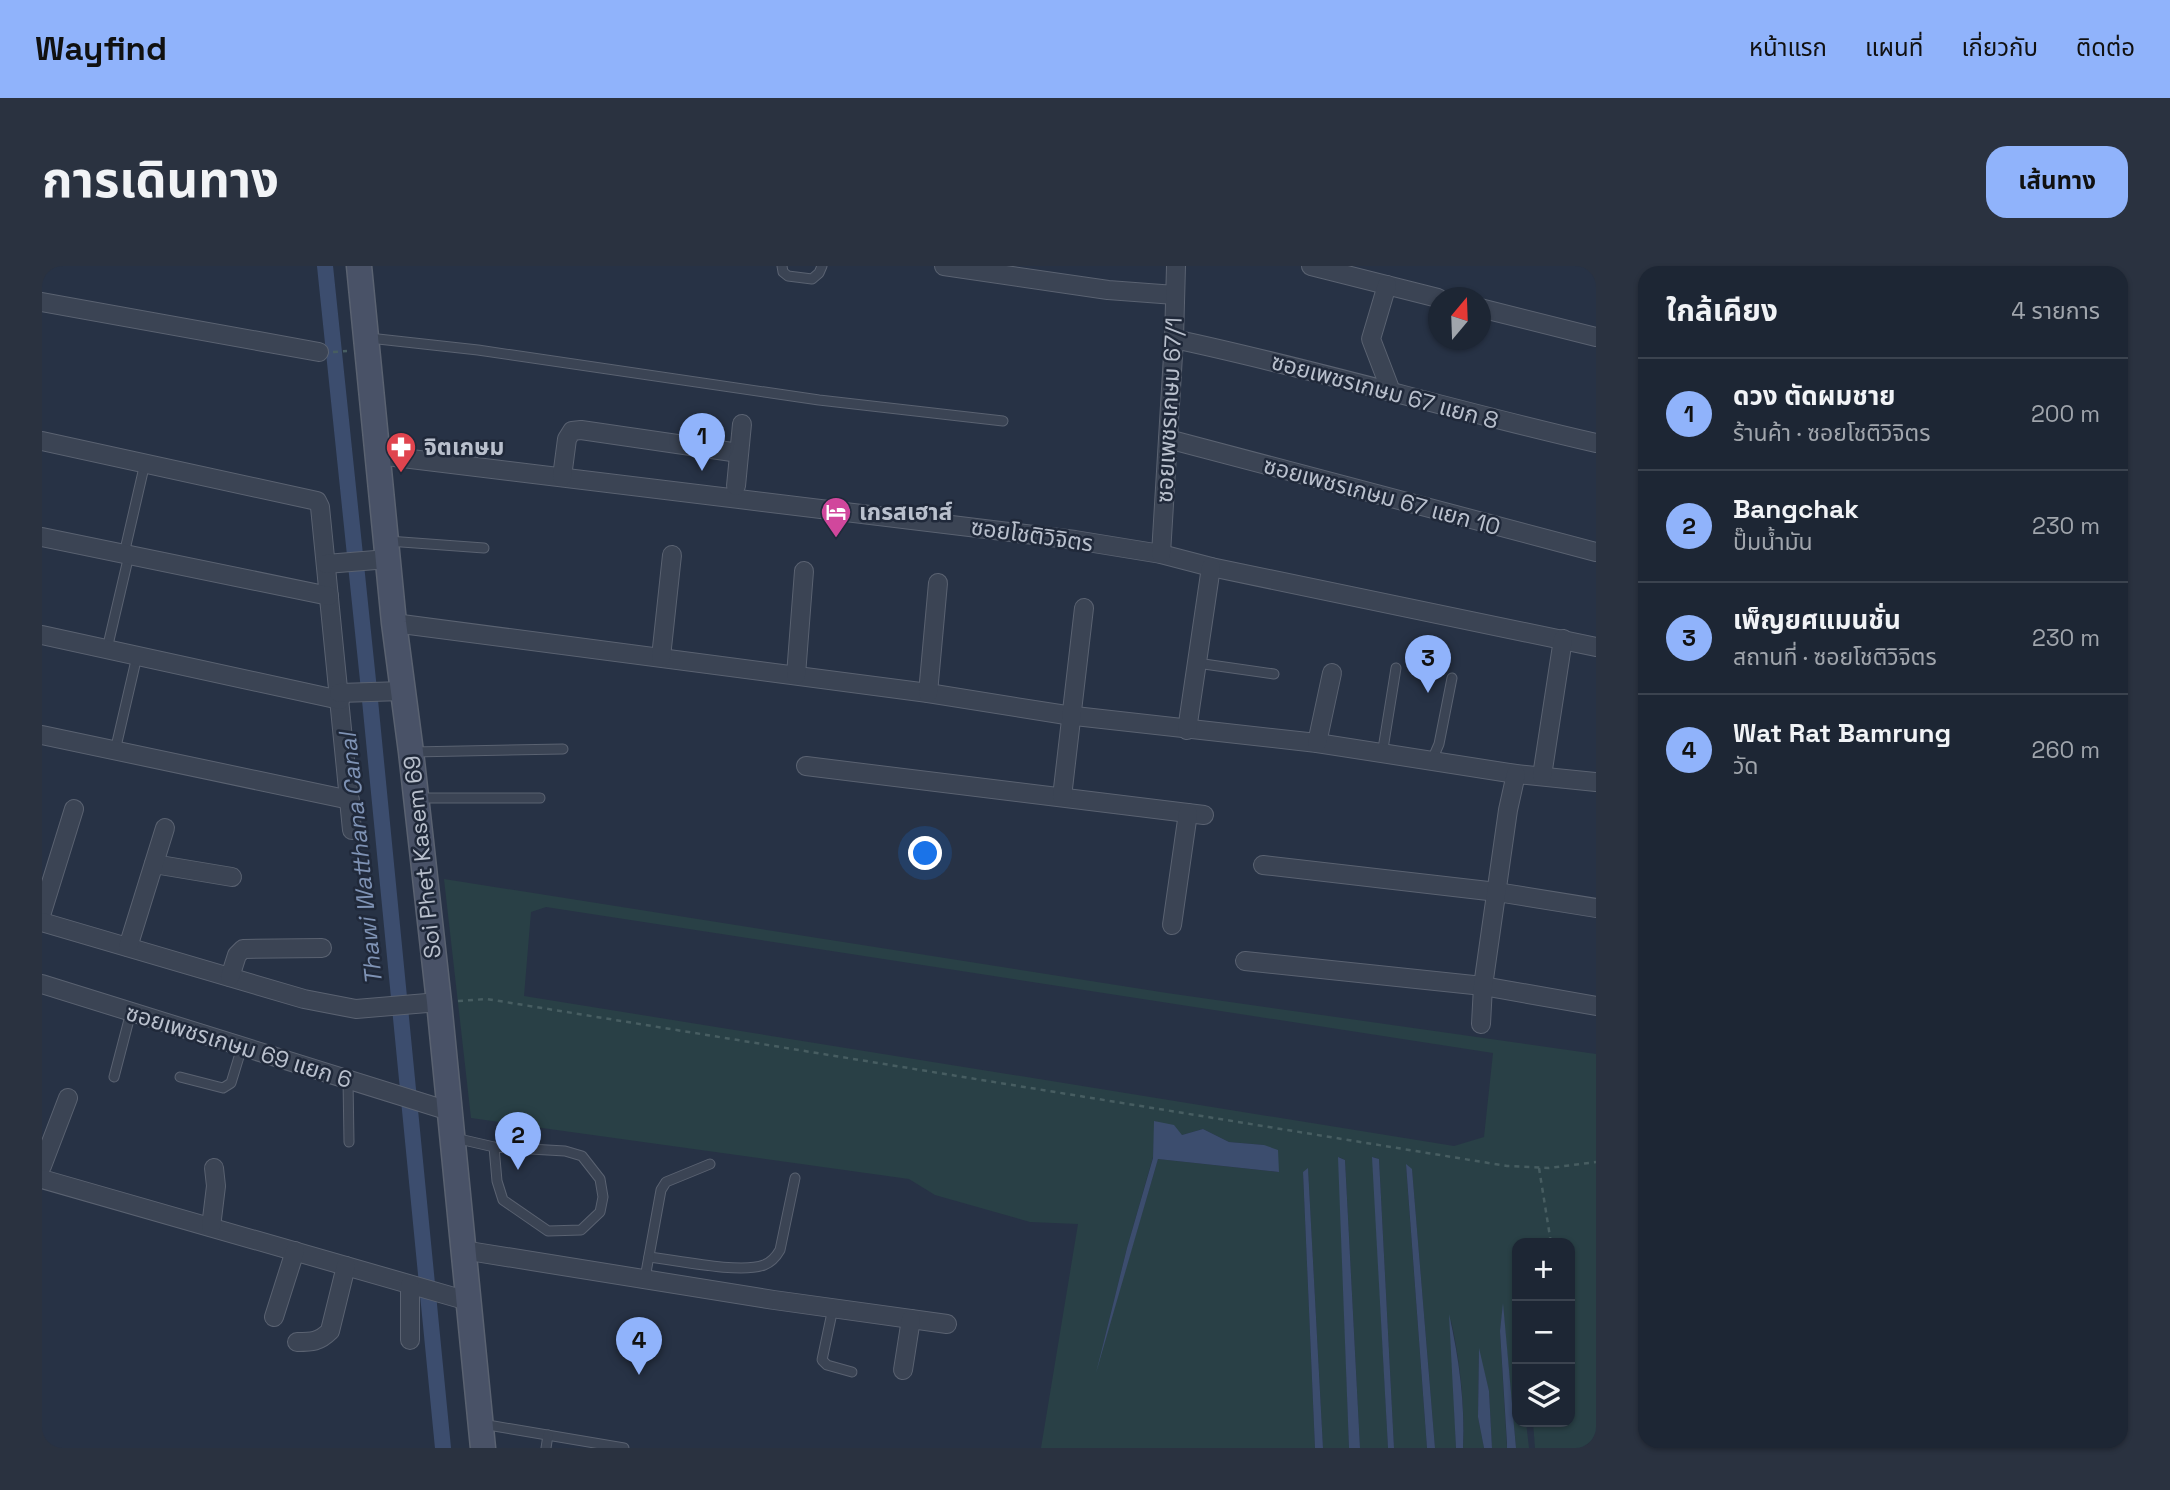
<!DOCTYPE html>
<html lang="th">
<meta charset="utf-8">
<style>
:root{--surface:#1d2634;--page:#2a3240;--text:#f1f3f6;--muted:#a0a5ac;--line:#3b434f;--accent:#90b3fb}
body{margin:0;font-family:"Space Grotesk","Noto Sans Thai",sans-serif;background:var(--page);color:var(--text)}
.controls{position:absolute;right:21px;bottom:21px;display:grid;overflow:hidden;border-radius:14px;box-shadow:0 2px 5px #0004}
.controls button{width:63px;height:63px;display:grid;place-items:center;padding:0;border:0;border-bottom:2px solid var(--line);background:var(--surface);color:var(--text);font:35px sans-serif}
.compass{position:absolute;left:1386px;top:21px;width:63px;height:63px;border-radius:50%;background:var(--surface);box-shadow:0 2px 5px #0004;rotate:19deg}
.you{position:absolute;left:884px;top:588px;width:24px;height:24px;margin:-18px;border:5px solid #fff;border-radius:50%;background:#1a73e8;box-shadow:0 0 0 10px #1a73e833}
.badge{display:grid;place-items:center;width:46px;height:46px;border-radius:50%;background:var(--accent);color:#111;font-size:23px;font-weight:700}
.pin{position:absolute;translate:-50% -58px;filter:drop-shadow(0 2px 4px #0008)}
.pin::after{content:'';position:absolute;top:37px;width:24px;height:21px;background:inherit;clip-path:polygon(0 0,100% 0,50% 100%)}
.list{margin:0;padding:0;list-style:none}
h2{display:flex;justify-content:space-between;align-items:center;height:91px;margin:0;padding:0 28px;font-size:30px}
h2 small{font-size:23px;font-weight:400;color:var(--muted)}
.list li{display:grid;grid-template-columns:46px 1fr auto;gap:21px;align-items:center;box-sizing:border-box;height:112px;padding:0 28px;border-top:2px solid var(--line)}
.list b{display:block;font-size:26px;white-space:nowrap}
.list p{margin:0;font-size:23px;white-space:nowrap;color:var(--muted)}
.list em{font-size:23px;font-style:normal;color:var(--muted)}
.icon{flex:none;width:38px;height:38px;fill:none;stroke:currentColor;stroke-width:2;stroke-linecap:round;stroke-linejoin:round}
.map{position:relative;flex:none;width:1554px;height:1182px;overflow:hidden;border-radius:21px}
header{display:flex;align-items:center;gap:42px;box-sizing:border-box;height:98px;padding:0 35px;background:var(--accent);color:#111}
header strong{font-size:33px}
nav{display:flex;gap:38px;margin-inline-start:auto;font-size:24px}
.intro{display:flex;align-items:center;justify-content:space-between;box-sizing:border-box;height:168px;padding:0 42px}
h1{margin:0;font-size:49px}
.button{padding:18px 32px;border-radius:21px;background:var(--accent);color:#111;font-size:24px;font-weight:700}
main{display:flex;gap:42px;padding:0 42px}
aside{flex:1;background:var(--surface);border-radius:21px;box-shadow:0 2px 5px #0004}
.map>svg:first-child{display:block}
.green{fill:#294046;fill-rule:evenodd}
.water{fill:#3c4d6e}
.lines{fill:none;stroke-linecap:round;stroke-linejoin:round}
.canal{stroke:#3c4d6e;stroke-width:16}
.service-casing{stroke:#5a6271;stroke-width:11}
.minor-casing{stroke:#5a6271;stroke-width:20}
.secondary-casing{stroke:#5a6271;stroke-width:27}
.path{stroke:#475d61;stroke-width:2.5;stroke-dasharray:5 5;stroke-linecap:butt}
.service{stroke:#3b4454;stroke-width:9}
.minor{stroke:#3b4454;stroke-width:18}
.secondary{stroke:#495267;stroke-width:24}
.labels{text-anchor:middle;stroke-width:5;stroke-linejoin:round;paint-order:stroke}
.street-label{font-size:23px;fill:#b9c0cd;stroke:#20293a}
.poi-label{font-size:23px;font-weight:bold;fill:#b9c0cd;stroke:#20293a;text-anchor:start}
.water-label{font-size:24px;font-style:italic;fill:#7f93b5;stroke:#20293a}
</style>
<header>
<strong>Wayfind</strong>
<nav><a>หน้าแรก</a><a>แผนที่</a><a>เกี่ยวกับ</a><a>ติดต่อ</a></nav>
</header>
<div class="intro"><h1>การเดินทาง</h1><a class="button">เส้นทาง</a></div>
<main>
<div class="map">
<svg width="1554" height="1182" viewBox="0 0 1554 1182">
<rect width="100%" height="100%" fill="#273245"/>
<path class="green" d="M402,613L1125,727L1554,788V1182H1493L1491,1156H1528V977H1475V1156H1484L1487,1182H1474L1461,1042L1458,1065L1465,1182H1450L1447,1125L1437,1086L1436,1151L1442,1182H1421C1423,1139 1418,1096 1409,1054L1414,1182H1393L1370,904L1364,899L1385,1182H1352L1337,893L1331,891L1346,1182H1318L1303,894L1297,891L1307,1182H1281L1266,903L1261,906L1273,1182H999L1036,958L988,956L893,929L867,913L429,852ZM504,641L1451,787L1442,871L1412,880L482,730L489,646ZM1113,855L1140,869L1161,863L1187,876L1222,879L1236,906L1116,893L1060,1083L1085,982L1111,891Z"/>
<g class="water">
<polygon points="1112,855 1132,859 1140,869 1161,863 1187,876 1222,879 1236,884 1237,906 1116,893 1054,1107 1085,982 1111,892"/>
<polygon points="1296,891 1303,894 1318,1182 1307,1182"/>
<polygon points="1330,891 1337,893 1352,1182 1346,1182"/>
<polygon points="1364,898 1370,903 1393,1182 1385,1182"/>
<polygon points="1266,902 1281,1182 1273,1182 1261,906"/>
<polygon points="1461,1037 1474,1182 1465,1182 1465,1177 1458,1065"/>
<path d="M1407,1048C1417,1092 1423,1137 1421,1182H1414Z"/>
<polygon points="1437,1082 1447,1125 1450,1182 1442,1182 1436,1151"/>
</g>
<g class="lines">
<polyline class="canal" points="283,0 327,424 401,1182"/>
<g class="service-casing">
<g id="service">
<polyline points="740,0 741,6 746,10 770,13 777,7 780,0"/>
<polyline points="327,72 436,84 777,134 961,155"/>
<polyline points="346,275 442,282"/>
<polyline points="82,288 103,197"/>
<polyline points="65,383 87,289"/>
<polyline points="1155,397 1232,408"/>
<polyline points="73,485 95,390"/>
<polyline points="371,486 521,483"/>
<polyline points="1340,489 1354,402"/>
<polyline points="1390,494 1397,478 1410,412"/>
<polyline points="376,532 498,532"/>
<polyline points="72,811 89,746"/>
<polyline points="138,811 181,822 189,817 200,781"/>
<polyline points="306,814 307,876"/>
<polyline points="413,872 452,881 523,885 540,890 558,913 561,931 558,946 539,964 506,965 461,934 455,915 452,881"/>
<path d="M607,991C634,994 698,1008 722,999C730,996 734,991 738,984L753,912"/>
<polyline points="603,1012 619,924 624,916 668,898"/>
<polyline points="791,1042 780,1094 785,1099 810,1106"/>
<polyline points="440,1158 582,1182"/>
<polyline points="504,1182 506,1169"/>
</g>
</g>
<g class="minor-casing">
<g id="minor">
<polyline points="902,0 1066,24 1133,29"/>
<polyline points="1269,0 1396,32"/>
<polyline points="1345,19 1329,73 1347,120"/>
<polyline points="0,36 277,86"/>
<polyline points="1438,42 1554,71"/>
<path d="M1132,73C1274,103 1413,145 1554,177"/>
<polyline points="1126,173 1554,286"/>
<polyline points="0,175 275,235 278,241 310,564"/>
<polyline points="336,189 1033,274 1119,288 1169,301 1554,381"/>
<polyline points="520,211 525,173 530,165 539,164 697,187"/>
<polyline points="694,220 700,158"/>
<polyline points="0,271 287,330"/>
<polyline points="1119,288 1132,73 1134,0"/>
<polyline points="284,298 346,293"/>
<polyline points="352,357 886,427 1024,449 1275,477 1474,508 1554,516"/>
<polyline points="0,369 298,434"/>
<polyline points="619,391 630,289"/>
<polyline points="754,409 762,305"/>
<polyline points="297,427 361,425"/>
<polyline points="886,427 896,317"/>
<polyline points="1145,464 1169,301"/>
<polyline points="0,469 308,534"/>
<polyline points="1275,477 1290,407"/>
<polyline points="764,500 1162,549"/>
<polyline points="1500,510 1521,373"/>
<polyline points="1020,531 1042,342"/>
<polyline points="112,598 190,611"/>
<polyline points="1221,599 1455,626 1554,642"/>
<polyline points="0,646 32,543"/>
<polyline points="0,656 262,733 314,743 397,736"/>
<polyline points="1130,659 1146,547"/>
<polyline points="86,681 123,562"/>
<polyline points="1203,695 1441,720 1554,740"/>
<polyline points="188,711 195,689 201,683 280,682"/>
<polyline points="0,718 407,845"/>
<polyline points="1439,758 1441,720 1466,544 1474,508"/>
<polyline points="0,900 26,832"/>
<polyline points="0,913 426,1035"/>
<polyline points="169,961 174,920 172,902"/>
<polyline points="421,984 732,1034 905,1058"/>
<polyline points="368,1019 368,1074"/>
<polyline points="232,1051 253,985"/>
<path d="M255,1076C270,1076 277,1076 288,1065L304,1000"/>
<polyline points="861,1104 869,1053"/>
</g>
</g>
<g class="secondary-casing">
<polyline id="secondary" points="317,0 352,357 369,486 397,736 441,1182"/>
</g>
<g class="path">
<polyline points="291,86 305,85"/>
<polyline points="416,735 445,733 1465,900 1507,902 1554,896"/>
<polyline points="1497,902 1509,977"/>
</g>
<use href="#service" class="service"/>
<use href="#minor" class="minor"/>
<use href="#secondary" class="secondary"/>
</g>
<defs>
<g id="pharmacy-pin" transform="scale(1.575)"><path d="M0 17L-7.5 6A9.5 9.5 0 1 1 7.5 6Z" fill="#e0444e" stroke="#20293a"/><path d="M-2-6h4v4h4v4h-4v4h-4v-4h-4v-4h4Z" fill="#fff"/></g>
<g id="hotel-pin" transform="scale(1.575)"><path d="M0 17L-7.5 6A9.5 9.5 0 1 1 7.5 6Z" fill="#d1479c" stroke="#20293a"/><path d="M-6-4.5h1.5V1H6V5H4.5V3h-9V5H-6ZM-4 0a1.8 1.8 0 1 1 3.6 0ZM.5 0V-2.5h3Q6-2.5 6 0Z" fill="#fff"/></g>
</defs>
<g fill-rule="evenodd">
<use href="#pharmacy-pin" x="359" y="181"/>
<use href="#hotel-pin" x="794" y="246"/>
</g>
<g class="labels">
<g class="street-label">
<text transform="translate(1343 125) rotate(15)" y="8">ซอยเพชรเกษม 67 แยก 8</text>
<text transform="translate(1127 144) rotate(-87)" y="8">ซอยเพชรเกษม 67/1</text>
<text transform="translate(1340 230) rotate(15)" y="8">ซอยเพชรเกษม 67 แยก 10</text>
<text transform="translate(990 269) rotate(8)" y="8">ซอยโชติวิจิตร</text>
<text transform="translate(380 591) rotate(-96)" y="8">Soi Phet Kasem 69</text>
<text transform="translate(197 780) rotate(17)" y="8">ซอยเพชรเกษม 69 แยก 6</text>
</g>
<g class="poi-label">
<text x="382" y="189">จิตเกษม</text>
<text x="817" y="254">เกรสเฮาส์</text>
</g>
<g class="water-label">
<text transform="translate(319 593) rotate(-96)" y="8">Thawi Watthana Canal</text>
</g>
</g>
</svg>
<div class="controls">
<button>+</button>
<button>−</button>
<button><svg class="icon" aria-label="layers" viewBox="0 0 24 24"><path d="M12 4l9 5-9 5-9-5zM3 14l9 5 9-5"/></svg></button>
</div>
<svg class="compass" viewBox="-18 -18 36 36"><path d="M0-13l5 13h-10z" fill="#e53935"/><path d="M0 13l5-13h-10z" fill="#a0a5ac"/></svg>
<div class="you"></div>
<div class="pin badge" style="left:660px;top:205px">1</div>
<div class="pin badge" style="left:476px;top:904px">2</div>
<div class="pin badge" style="left:1386px;top:427px">3</div>
<div class="pin badge" style="left:597px;top:1109px">4</div>
</div>
<aside>
<h2>ใกล้เคียง<small>4 รายการ</small></h2>
<ul class="list">
<li><span class="badge">1</span><div><b>ดวง ตัดผมชาย</b><p>ร้านค้า · ซอยโชติวิจิตร</p></div><em>200 m</em></li>
<li><span class="badge">2</span><div><b>Bangchak</b><p>ปั๊มน้ำมัน</p></div><em>230 m</em></li>
<li><span class="badge">3</span><div><b>เพ็ญยศแมนชั่น</b><p>สถานที่ · ซอยโชติวิจิตร</p></div><em>230 m</em></li>
<li><span class="badge">4</span><div><b>Wat Rat Bamrung</b><p>วัด</p></div><em>260 m</em></li>
</ul>
</aside>
</main>
